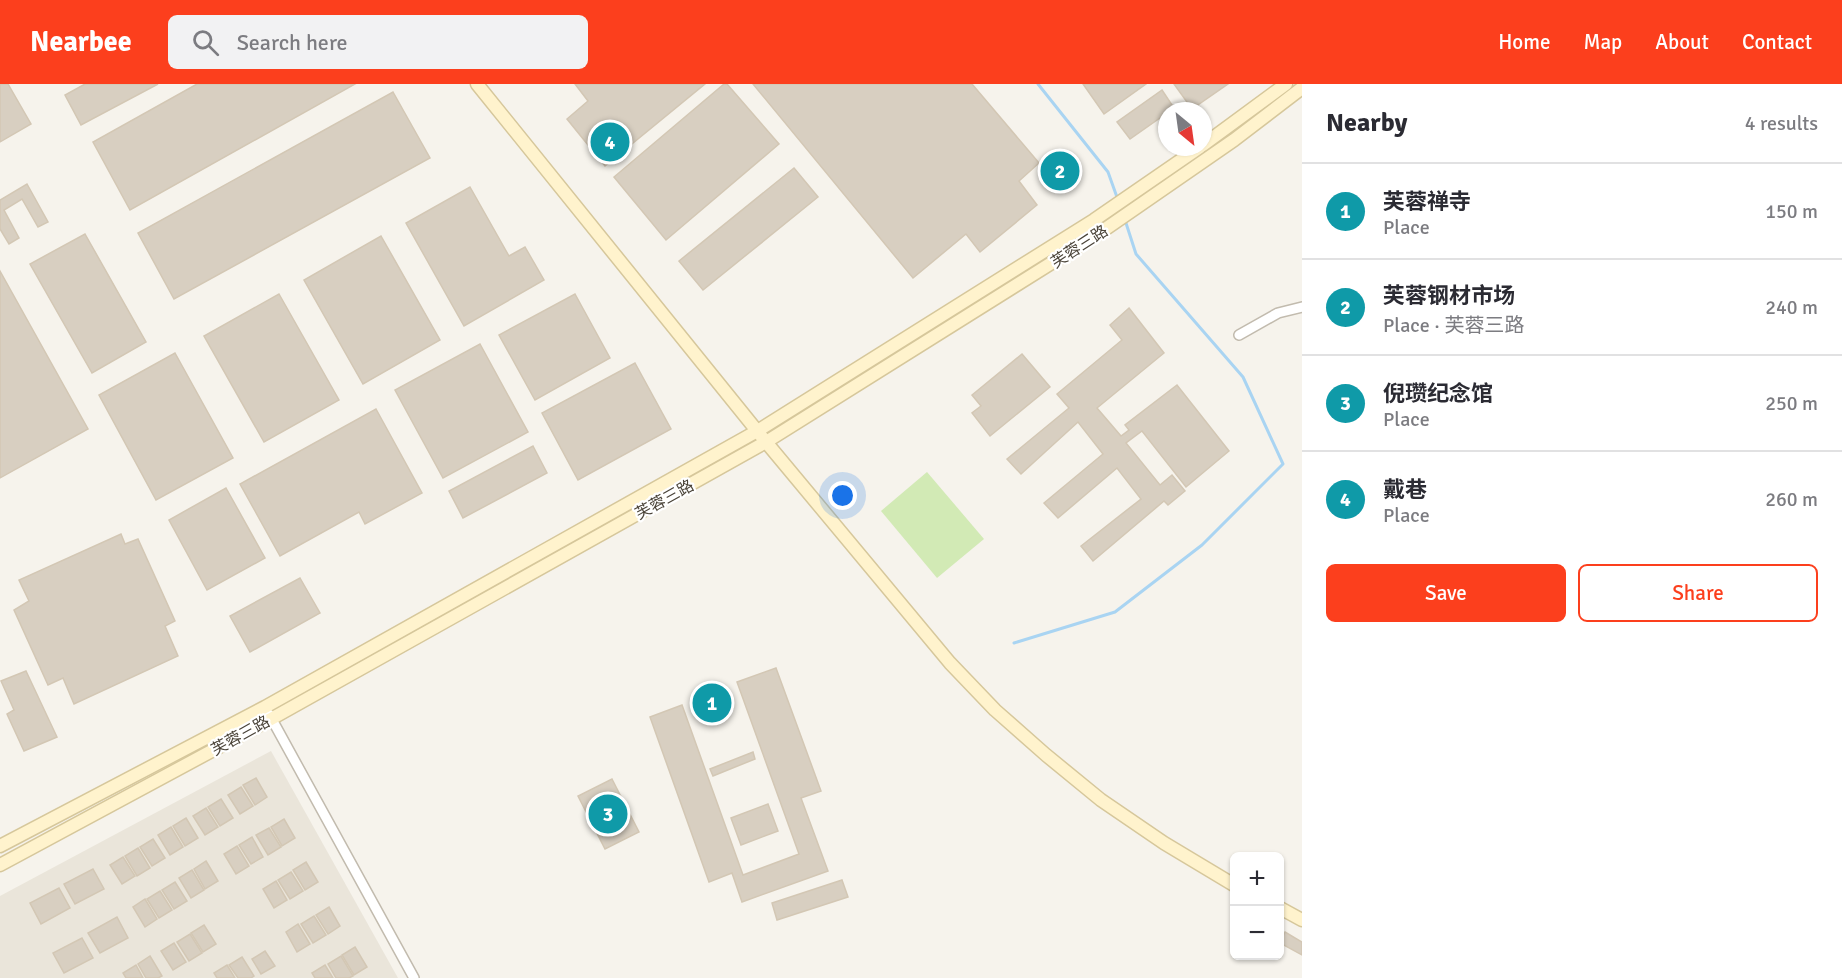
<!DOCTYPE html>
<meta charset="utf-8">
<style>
:root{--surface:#fff;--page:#f2f2f3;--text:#2b2b33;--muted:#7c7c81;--line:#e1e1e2;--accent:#fc3f1d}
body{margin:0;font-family:Signika,"Noto Sans SC",sans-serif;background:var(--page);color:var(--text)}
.controls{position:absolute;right:18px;bottom:18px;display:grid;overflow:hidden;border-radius:9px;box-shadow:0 2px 4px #0004}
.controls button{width:54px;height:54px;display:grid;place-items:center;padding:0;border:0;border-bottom:2px solid var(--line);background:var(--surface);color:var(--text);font:30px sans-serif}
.compass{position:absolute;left:1158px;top:18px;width:54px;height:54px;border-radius:50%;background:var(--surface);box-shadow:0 2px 4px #0004;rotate:151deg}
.you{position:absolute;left:843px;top:412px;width:21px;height:21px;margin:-15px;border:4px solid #fff;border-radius:50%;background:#1a73e8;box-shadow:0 0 0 9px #1a73e833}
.badge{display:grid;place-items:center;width:39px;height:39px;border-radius:50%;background:var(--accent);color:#fff;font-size:20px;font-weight:700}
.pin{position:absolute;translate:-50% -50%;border:3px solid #fff;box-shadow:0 2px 6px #0006}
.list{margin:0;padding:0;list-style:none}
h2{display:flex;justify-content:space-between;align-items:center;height:78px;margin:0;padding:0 24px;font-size:26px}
h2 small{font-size:20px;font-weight:400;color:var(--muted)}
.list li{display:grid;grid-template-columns:39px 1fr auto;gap:18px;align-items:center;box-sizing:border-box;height:96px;padding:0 24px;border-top:2px solid var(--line)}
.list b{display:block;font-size:22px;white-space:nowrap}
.list p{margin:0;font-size:20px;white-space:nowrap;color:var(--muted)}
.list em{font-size:20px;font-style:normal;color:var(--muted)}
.actions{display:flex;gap:12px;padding:18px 24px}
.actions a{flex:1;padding:14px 0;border:2px solid var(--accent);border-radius:9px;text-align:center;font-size:21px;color:var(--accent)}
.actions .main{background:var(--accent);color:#fff}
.icon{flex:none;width:33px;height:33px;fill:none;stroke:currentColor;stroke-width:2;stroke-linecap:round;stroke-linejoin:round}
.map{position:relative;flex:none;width:1302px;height:894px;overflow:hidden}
header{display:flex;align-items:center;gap:36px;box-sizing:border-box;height:84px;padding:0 30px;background:var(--accent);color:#fff}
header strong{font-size:28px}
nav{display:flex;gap:33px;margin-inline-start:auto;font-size:21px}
.search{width:420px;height:54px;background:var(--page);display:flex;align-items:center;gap:15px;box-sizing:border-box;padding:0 21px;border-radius:9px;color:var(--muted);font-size:22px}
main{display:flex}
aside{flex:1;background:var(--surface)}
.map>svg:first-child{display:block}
.residential{fill:#eae5da}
.green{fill:#d2eab5}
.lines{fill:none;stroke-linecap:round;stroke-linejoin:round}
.stream{stroke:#a9d4f2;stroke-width:3}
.building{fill:#d8cfc1;stroke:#d3c7b4;stroke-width:1.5}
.minor-casing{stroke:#c2bbae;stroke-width:12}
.secondary-casing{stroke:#d6c79b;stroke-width:15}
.minor{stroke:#fff;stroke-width:9}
.secondary{stroke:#fff3cd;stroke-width:12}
.labels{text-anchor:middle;stroke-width:4.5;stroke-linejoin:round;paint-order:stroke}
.street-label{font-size:16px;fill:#4b4439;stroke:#fff}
</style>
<header>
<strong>Nearbee</strong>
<div class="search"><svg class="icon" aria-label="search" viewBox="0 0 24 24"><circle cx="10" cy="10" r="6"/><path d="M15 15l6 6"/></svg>Search here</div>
<nav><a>Home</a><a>Map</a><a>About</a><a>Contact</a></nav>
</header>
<main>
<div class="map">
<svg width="1302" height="894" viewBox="0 0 1302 894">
<rect width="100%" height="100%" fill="#f6f3ec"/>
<polygon class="residential" points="271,667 398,894 0,894 0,812"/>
<polygon class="green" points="927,388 984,455 937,494 881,427"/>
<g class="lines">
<g class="stream">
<polyline points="1038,0 1108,88 1118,116"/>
<polyline points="1014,559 1115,528 1202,461 1283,380 1243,293 1136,170 1125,136"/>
</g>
</g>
<g class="building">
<polygon points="0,0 8,0 31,40 0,58"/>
<polygon points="85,0 158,0 81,41 65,11"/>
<polygon points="197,0 355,0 130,126 93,58"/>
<polygon points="575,0 705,0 605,82 567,35 588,17"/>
<polygon points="724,0 727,0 779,60 666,156 614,93"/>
<polygon points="753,0 972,0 1039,79 1019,97 1037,121 980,168 966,150 913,194"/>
<polygon points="1083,0 1146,0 1104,30"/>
<polygon points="1174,0 1228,0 1192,25"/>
<polygon points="1162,6 1174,24 1130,55 1117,38"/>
<polygon points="393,8 430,74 174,215 138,149"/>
<polygon points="1062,69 1079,88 1058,106 1041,87"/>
<polygon points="794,84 818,113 703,206 679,177"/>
<polygon points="27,100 48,138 38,143 22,115 4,126 19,154 9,160 0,145 0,116"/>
<polygon points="470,103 509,172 525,163 544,196 464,242 406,139"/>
<polygon points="85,150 146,258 92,289 30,180"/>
<polygon points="381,152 440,256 363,300 304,196"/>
<polygon points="0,187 88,345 0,394"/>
<polygon points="279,210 339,316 264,358 204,252"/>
<polygon points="575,210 610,274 535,316 499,251"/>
<polygon points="1129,224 1164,269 1097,324 1121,352 1129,346 1125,341 1177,301 1229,367 1186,403 1142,347 1126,359 1160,401 1172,391 1185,407 1168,421 1164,417 1093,477 1081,462 1141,415 1117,384 1058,434 1044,419 1103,370 1078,338 1021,390 1007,375 1069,324 1057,310 1122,256 1110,241"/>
<polygon points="480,260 528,348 443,394 395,306"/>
<polygon points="175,269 233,374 156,416 99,311"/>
<polygon points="1022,270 1050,303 990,352 972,329 981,322 972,311"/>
<polygon points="635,279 671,345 578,396 542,329"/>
<polygon points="376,325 422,409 365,440 359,428 280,472 240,400"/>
<polygon points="533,362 547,389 463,434 449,407"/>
<polygon points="226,404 265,474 207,506 169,436"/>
<polygon points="121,450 125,460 138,455 175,537 165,542 178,572 74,620 63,594 48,601 14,526 29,517 19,496"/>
<polygon points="300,494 320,529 250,568 230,532"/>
<polygon points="776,584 821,707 801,714 828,787 742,818 732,789 709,798 650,633 682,621 743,791 799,770 737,598"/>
<polygon points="26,587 57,653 24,667 7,630 14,626 1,597"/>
<polygon points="725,602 733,624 699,636 692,613"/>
<polygon points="753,668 755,675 713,692 710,685"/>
<polygon points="256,694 267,713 255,721 243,701"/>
<polygon points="612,695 639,748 605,765 578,712"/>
<polygon points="241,703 253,722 240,730 228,711"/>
<polygon points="221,715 233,734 220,742 208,723"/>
<polygon points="768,720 778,747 741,761 731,734"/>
<polygon points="206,724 218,743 205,751 193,732"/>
<polygon points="186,734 198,754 185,762 173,742"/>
<polygon points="284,735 295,754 282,762 271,743"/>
<polygon points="171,743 183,763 170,771 158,751"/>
<polygon points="269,744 281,763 268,771 256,751"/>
<polygon points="252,753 263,773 251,780 239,761"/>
<polygon points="153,755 165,774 152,782 140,763"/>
<polygon points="237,762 249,782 236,790 224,770"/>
<polygon points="138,764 150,784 137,792 125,772"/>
<polygon points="123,773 135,792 122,800 110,781"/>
<polygon points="206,777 218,797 205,805 194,785"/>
<polygon points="306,778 318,798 305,806 293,786"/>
<polygon points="93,785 104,805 75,820 64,800"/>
<polygon points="192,786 204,806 191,814 179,794"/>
<polygon points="291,788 303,807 290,815 278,796"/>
<polygon points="842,796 848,813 777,836 772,819"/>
<polygon points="276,797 287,816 274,824 263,805"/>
<polygon points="175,798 187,817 174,825 162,806"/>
<polygon points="59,804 70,824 41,840 30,819"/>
<polygon points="160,807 172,826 159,834 147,815"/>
<polygon points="145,815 157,835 145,843 133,823"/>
<polygon points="329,823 340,842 328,850 316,831"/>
<polygon points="314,832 326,851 313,859 301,840"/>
<polygon points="117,833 128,854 100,869 88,849"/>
<polygon points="298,840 310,860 297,868 286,848"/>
<polygon points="204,841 216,860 203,868 191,849"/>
<polygon points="1285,848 1302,858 1302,871 1280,859"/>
<polygon points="190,850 202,869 189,877 177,858"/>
<polygon points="82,854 93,874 64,889 53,869"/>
<polygon points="174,859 186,878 173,886 161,867"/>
<polygon points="355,863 367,883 354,891 342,871"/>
<polygon points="265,867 275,882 261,890 252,875"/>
<polygon points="150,872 162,892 158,894 146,894 138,880"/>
<polygon points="341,872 353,892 349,894 336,894 328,880"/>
<polygon points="242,873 254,892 251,894 238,894 229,881"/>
<polygon points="136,881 143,894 126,894 123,889"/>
<polygon points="227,881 235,894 217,894 214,889"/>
<polygon points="325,881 333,894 315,894 312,889"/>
</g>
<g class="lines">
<g class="minor-casing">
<g id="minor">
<polyline points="1239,251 1278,229 1302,223"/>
<polyline points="269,630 414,894"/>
</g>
</g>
<g class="secondary-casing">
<g id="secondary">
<polyline points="477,0 766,358 950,579 995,626 1046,671 1101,716 1164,759 1234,801"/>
<polyline points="1203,61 1286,0"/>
<polyline points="0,762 265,623 759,346 1094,136 1200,63"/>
<polyline points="0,781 271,635 766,358 1101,148 1234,56 1302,4"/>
<polyline points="1280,824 1302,836"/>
</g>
</g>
<use href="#minor" class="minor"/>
<use href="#secondary" class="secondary"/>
</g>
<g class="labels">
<g class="street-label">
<text transform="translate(1079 162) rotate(-33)" y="6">芙蓉三路</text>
<text transform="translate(664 415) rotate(-29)" y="6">芙蓉三路</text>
<text transform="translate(240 651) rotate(-29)" y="6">芙蓉三路</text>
</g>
</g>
</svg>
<div class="controls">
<button>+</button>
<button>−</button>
</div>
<svg class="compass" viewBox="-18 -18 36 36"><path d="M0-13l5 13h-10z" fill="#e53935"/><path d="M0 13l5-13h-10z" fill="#7c7c81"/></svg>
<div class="you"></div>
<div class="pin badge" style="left:712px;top:619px;background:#0f9aa8">1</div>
<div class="pin badge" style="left:1060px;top:87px;background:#0f9aa8">2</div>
<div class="pin badge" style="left:608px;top:730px;background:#0f9aa8">3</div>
<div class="pin badge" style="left:610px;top:58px;background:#0f9aa8">4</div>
</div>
<aside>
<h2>Nearby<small>4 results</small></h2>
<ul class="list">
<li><span class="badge" style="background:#0f9aa8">1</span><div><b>芙蓉禅寺</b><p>Place</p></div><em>150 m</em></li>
<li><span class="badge" style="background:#0f9aa8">2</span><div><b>芙蓉钢材市场</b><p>Place · 芙蓉三路</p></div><em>240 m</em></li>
<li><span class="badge" style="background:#0f9aa8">3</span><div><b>倪瓒纪念馆</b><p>Place</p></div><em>250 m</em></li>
<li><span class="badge" style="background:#0f9aa8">4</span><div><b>戴巷</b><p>Place</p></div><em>260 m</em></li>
</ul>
<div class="actions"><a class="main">Save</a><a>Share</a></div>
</aside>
</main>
